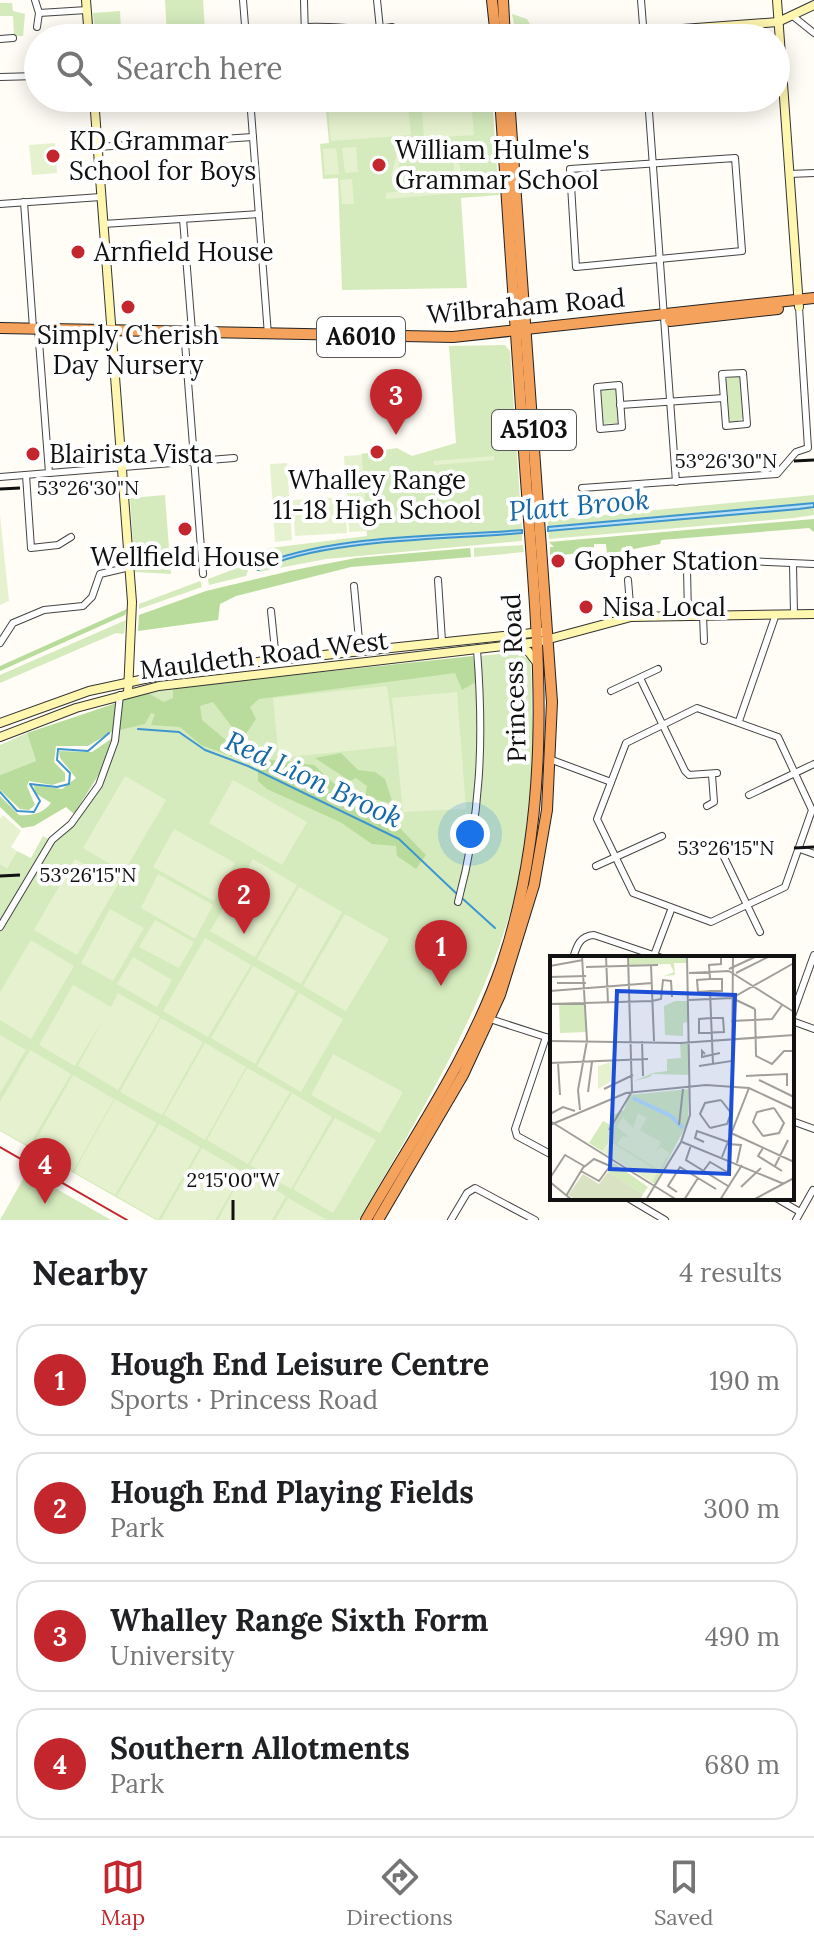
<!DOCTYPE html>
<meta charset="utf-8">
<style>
:root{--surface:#fff;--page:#f2f2f2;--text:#202124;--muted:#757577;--line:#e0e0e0;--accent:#c4262e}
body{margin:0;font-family:Lora,serif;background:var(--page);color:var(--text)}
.you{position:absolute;left:470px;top:834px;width:28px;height:28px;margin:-20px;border:6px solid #fff;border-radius:50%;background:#1a73e8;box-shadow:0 0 0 12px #1a73e833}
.badge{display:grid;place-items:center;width:52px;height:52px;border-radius:50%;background:var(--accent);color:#fff;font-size:26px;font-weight:700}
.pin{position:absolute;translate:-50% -66px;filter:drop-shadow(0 2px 4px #0008)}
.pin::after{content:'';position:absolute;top:42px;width:28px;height:24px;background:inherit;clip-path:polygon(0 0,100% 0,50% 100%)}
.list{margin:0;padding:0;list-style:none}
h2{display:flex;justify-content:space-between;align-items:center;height:104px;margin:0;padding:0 32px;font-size:34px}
h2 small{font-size:26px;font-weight:400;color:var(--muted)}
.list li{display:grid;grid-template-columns:52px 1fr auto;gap:24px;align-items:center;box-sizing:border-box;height:112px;margin:0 16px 16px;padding:0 16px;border:2px solid var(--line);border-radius:24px}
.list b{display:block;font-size:30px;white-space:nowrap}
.list p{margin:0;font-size:26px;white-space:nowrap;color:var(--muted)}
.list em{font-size:26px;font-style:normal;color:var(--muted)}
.icon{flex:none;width:44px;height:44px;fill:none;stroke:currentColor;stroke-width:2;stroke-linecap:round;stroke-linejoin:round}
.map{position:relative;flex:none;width:814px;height:1220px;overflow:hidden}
.search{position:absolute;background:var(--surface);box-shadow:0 4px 20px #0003;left:24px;right:24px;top:24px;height:88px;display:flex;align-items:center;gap:20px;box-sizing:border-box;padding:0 28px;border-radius:44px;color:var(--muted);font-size:30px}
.sheet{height:616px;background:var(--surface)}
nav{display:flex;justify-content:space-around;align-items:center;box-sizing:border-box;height:112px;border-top:2px solid var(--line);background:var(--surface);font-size:22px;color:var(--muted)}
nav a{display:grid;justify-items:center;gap:4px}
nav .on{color:var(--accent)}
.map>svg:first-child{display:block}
.green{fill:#d5ebbd}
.forest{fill:#b9dc9c}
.pitch{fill:#e6f2cf;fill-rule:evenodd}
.water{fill:#b9e0f7;stroke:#3f96cf;stroke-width:2}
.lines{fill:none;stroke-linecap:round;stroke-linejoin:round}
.stream{stroke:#3f96cf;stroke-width:2}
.street-casing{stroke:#444;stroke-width:8}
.secondary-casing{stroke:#333;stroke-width:10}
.highway-casing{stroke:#222;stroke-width:12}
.street{stroke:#fff;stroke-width:6}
.secondary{stroke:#fff6b0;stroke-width:8}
.highway{stroke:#f5a25d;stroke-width:10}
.tram{stroke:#c4262e;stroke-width:2}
.ticks{fill:none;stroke:#111;stroke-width:3}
.poi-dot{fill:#c4262e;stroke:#fff;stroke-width:3}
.labels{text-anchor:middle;stroke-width:8;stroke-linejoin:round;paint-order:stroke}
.shield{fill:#fff;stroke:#585858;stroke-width:2}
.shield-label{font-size:24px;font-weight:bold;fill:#111}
.poi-label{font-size:26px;fill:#111;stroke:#fff;text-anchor:start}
.street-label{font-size:26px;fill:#111;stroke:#fff}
.water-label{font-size:28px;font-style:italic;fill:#1768a6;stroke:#fff}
.inset-river{fill:none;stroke:#b9e0f7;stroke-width:4}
.inset-road{fill:none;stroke:#a09f9a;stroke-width:2}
.view{fill:#1d4ed8;fill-opacity:0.15;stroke:#1d4ed8;stroke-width:4}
.inset-edge{fill:none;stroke:#111;stroke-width:4}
.ticks-label{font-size:20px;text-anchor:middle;fill:#111;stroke:#fff;stroke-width:8;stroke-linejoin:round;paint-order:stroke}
</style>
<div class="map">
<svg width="814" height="1220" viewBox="0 0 814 1220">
<rect width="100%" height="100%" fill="#fffdf5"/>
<g class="green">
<polygon points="165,0 203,0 205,31 167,34"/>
<polygon points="0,3 12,3 13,11 25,14 23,36 14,36 13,16 0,16"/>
<polygon points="120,11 121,29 95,31 93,13"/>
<polygon points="512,14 527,19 535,33 516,34"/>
<polygon points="325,98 492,98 499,195 461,198 467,288 342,290 338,178 323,179 320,144 329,143"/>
<polygon points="505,345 510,351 522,530 333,545 253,563 251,559 270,548 367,536 361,454 397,448 412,456 456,443 449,346"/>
<polygon points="738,375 742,379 744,418 733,423 728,419 725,379"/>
<polygon points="616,389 618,423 603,424 601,390"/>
<polygon points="165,495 171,574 135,572 130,498"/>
<polygon points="814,495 814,503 798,506 548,527 546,500 562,519"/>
<polygon points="814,507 814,515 794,518 549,539 548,531"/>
<path d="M522,533V541L326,559L258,572C292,540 468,538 522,533Z"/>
<polygon points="523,545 524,552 474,557 474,548"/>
<polygon points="251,563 246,576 209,585 208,579"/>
<polygon points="200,581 202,587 139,609 139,604"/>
<polygon points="126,620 124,634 116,633 0,683 0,675"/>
<path d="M517,652L530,660C533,680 531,701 532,721C548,909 448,1065 359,1220H156L0,1131V864L7,868L17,851L31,858L43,836L48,839L68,822L93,791L108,755L114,715L137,696L165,690Z"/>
<polygon points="27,733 36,761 0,775 0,745"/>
<polygon points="27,1172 111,1220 0,1220"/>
</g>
<g class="forest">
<polygon points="814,519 814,532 809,528 661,540 660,544 607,554 606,544 594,544 594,552 550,556 550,547 554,547 549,542"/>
<polygon points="470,548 471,557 351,567 236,596 220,604 218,620 138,631 139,615 206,591 294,570 356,558"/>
<polygon points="127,609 125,615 0,671 0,666"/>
<polygon points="473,656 476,682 462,690 455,673 259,699 250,707 256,719 242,740 213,702 200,706 202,720 244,755 239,759 201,745 180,727 151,725 155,714 151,713 145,724 111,732 88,746 56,746 54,762 65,773 65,781 52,785 29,781 27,786 35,805 29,810 20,809 0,790 0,775 36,761 27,733 137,696 148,693 164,702 173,698 173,688 181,687"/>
<path d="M111,739L103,768L74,814L66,807L34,826L22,828L0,807V796L19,815C31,816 44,813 51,803L35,793L34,785L62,789L76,778L60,758L59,751L92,752Z"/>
<polygon points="341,753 358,770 375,772 385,779 393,804 365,797 367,786 356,778 350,781 315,758"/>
<polygon points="266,759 314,765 354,802 395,823 426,855 416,869 397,856 396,846 372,844 340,822 267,789 258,781 258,764"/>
</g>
<g class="pitch">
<polygon points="327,98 407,98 411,135 331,141"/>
<polygon points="421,98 471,98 474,135 424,138"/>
<polygon points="55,143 57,173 32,175 29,145"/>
<path d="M436,145L456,155L461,171L454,187L469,186L470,192L386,199V193L402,191L391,176L397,154L411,147ZM436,150L454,161L453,181L441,189H406L397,177L400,159L409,152Z"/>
<polygon points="356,147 358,172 345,173 342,148"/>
<polygon points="336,148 339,174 325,175 323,149"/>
<polygon points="352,179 354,204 342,204 340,180"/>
<polygon points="362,455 367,531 349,532 344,456"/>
<polygon points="494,456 494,460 434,465 434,461"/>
<polygon points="287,463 292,540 275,542 270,464"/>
<polygon points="345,497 347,533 295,536 293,500"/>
<polygon points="0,515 9,601 0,605"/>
<polygon points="387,686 395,746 279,758 273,698"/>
<polygon points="457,692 466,809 403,812 392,698"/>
<polygon points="125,776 166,800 124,872 83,848"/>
<polygon points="233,780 307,822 282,865 209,823"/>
<polygon points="3,815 21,831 11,847 17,851 7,868 0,864 0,818"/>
<polygon points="174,829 235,863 214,901 153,867"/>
<polygon points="75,859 118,884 77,955 34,930"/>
<polygon points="253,859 297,885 255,957 210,931"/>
<polygon points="158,874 213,905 195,939 141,908"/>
<polygon points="299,887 342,912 301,984 257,959"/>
<polygon points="110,909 144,928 113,981 81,963"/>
<polygon points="345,914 389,939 346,1011 303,986"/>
<polygon points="155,920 194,942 179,968 139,947"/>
<polygon points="205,938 251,965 208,1037 163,1011"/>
<polygon points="31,940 74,966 31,1039 0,1020 0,992"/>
<polygon points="133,957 172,980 157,1007 117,984"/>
<polygon points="253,966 296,991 255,1064 211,1038"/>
<polygon points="73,985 111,1007 118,993 160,1017 118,1090 78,1066 105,1016 75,1066 39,1045"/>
<polygon points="299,993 343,1019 301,1092 257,1066"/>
<polygon points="161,1018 203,1042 162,1115 120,1092"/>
<polygon points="0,1035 26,1050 0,1093"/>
<polygon points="205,1043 246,1067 205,1140 164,1115"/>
<polygon points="30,1050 71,1074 29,1146 0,1130 0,1102"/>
<polygon points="333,1054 403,1092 380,1133 311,1095"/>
<polygon points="247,1068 290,1092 248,1164 207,1140"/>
<polygon points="73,1075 114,1099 73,1171 32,1147"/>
<polygon points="292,1093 332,1117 291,1189 250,1165"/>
<polygon points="115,1099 157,1123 115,1195 74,1172"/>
<polygon points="335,1118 376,1140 333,1213 293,1189"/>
<polygon points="159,1124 200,1147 158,1220 117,1196"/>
<polygon points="202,1148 243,1172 215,1220 161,1220"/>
<polygon points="244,1172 286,1196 272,1220 218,1220"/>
<polygon points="288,1198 327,1220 275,1220"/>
</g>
<g class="water">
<polygon points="814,503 814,507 799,509 548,531 548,527"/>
<path d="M522,530V533C448,540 322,538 258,570L254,567C330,534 435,537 522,530Z"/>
</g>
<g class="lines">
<g class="stream">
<polyline points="138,729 179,732 205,750 248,766 399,839 458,895"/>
<polyline points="0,792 17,811 34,812 40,801 30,784 57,787 69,784 70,773 57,760 58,749 88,751 109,733"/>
<polyline points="463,899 495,928"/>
</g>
<g class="street-casing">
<g id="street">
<polyline points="35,0 39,13 37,27"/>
<polyline points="243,0 246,38"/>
<polyline points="304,0 305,38"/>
<polyline points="377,0 380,29"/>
<polyline points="641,0 644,38"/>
<polyline points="39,13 87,10"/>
<polyline points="794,17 814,33"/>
<path d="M306,27C336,25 362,32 392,27"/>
<polyline points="0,39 13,38"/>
<polyline points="0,77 38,76"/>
<polyline points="250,98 268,335"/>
<polyline points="648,98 676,482"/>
<polyline points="572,105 668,98"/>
<polyline points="97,147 253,137"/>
<polygon points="735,158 742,251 576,267 570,169"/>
<polyline points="789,174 814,173"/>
<polyline points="24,202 33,328"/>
<polyline points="0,204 101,197"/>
<polyline points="183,219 192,331"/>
<polyline points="103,224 259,214"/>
<polyline points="38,328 49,473"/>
<polyline points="184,330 203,574"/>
<polygon points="743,373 747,424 726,426 722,374"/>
<polygon points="619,385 622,427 600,429 597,387"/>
<polyline points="620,405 724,398"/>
<polyline points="26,475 31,548 58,545 71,537"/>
<polyline points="0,477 234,458"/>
<polyline points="582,488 777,474 796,452 808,448 799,307"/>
<polyline points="724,560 814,564"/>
<polyline points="793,564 794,614"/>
<polyline points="687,569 688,615"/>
<polyline points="438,580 442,641"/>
<polyline points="628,580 631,617"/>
<polyline points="354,586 360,651"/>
<polyline points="271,611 276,660"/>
<polyline points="703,615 704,641"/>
<polyline points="0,643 13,623 44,610 83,606 92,597 100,574 130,567"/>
<polyline points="640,678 685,771 689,775 717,773"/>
<polyline points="611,691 658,669"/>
<polygon points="697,708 778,737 812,810 785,887 711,922 633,893 597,819 626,743"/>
<polyline points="739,721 776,614"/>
<polyline points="552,760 611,782"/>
<polyline points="749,795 814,764"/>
<polyline points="707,806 714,802 712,775"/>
<polyline points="800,849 814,854"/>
<polyline points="723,855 760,932"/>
<polyline points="596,866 662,836"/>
<path d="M458,902C481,817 484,738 477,650"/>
<polyline points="0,927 52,840 71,824 99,785 115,741 120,695"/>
<path d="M573,958C577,945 580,936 594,935L662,958"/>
<polyline points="653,958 671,910"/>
<polyline points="792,1016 814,955"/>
<polyline points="487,1018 552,1039"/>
<polyline points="792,1021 814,1029"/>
<polyline points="546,1037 515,1129 517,1136 552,1155"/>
<polyline points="792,1121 814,1129"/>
<polyline points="628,1198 665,1220"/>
<polyline points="776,1198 800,1212"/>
<polyline points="451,1220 467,1193 475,1188 535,1220"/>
<polyline points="796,1220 813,1190"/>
</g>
</g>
<g class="secondary-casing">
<g id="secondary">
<polyline points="86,0 89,38"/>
<polyline points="777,0 799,307"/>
<polyline points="559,38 778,22 814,5"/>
<polyline points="94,98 132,602 128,693"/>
<polyline points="514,647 528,651 538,664"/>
<polyline points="0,723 89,691 191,669 542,632"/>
<polyline points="0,737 76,708 159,686 538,642 631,617 814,614"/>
</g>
</g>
<g class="highway-casing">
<g id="highway">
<polyline points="492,0 496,38"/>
<polyline points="503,0 505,38"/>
<polyline points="670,321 778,309"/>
<polyline points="0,328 453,337 814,298"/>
<path d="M366,1220C413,1138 471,1055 502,964C557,799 537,636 525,466C516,343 509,221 500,98"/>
<polyline points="378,1220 463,1075 500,995 534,885 547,810 552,702 509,98"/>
</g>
</g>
<use href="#street" class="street"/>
<use href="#secondary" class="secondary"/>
<use href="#highway" class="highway"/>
<polyline class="tram" points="0,1147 127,1220"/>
</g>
<path class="ticks" d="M794,461L814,460M0,489L20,488M794,848L814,847M0,876L20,875M233,1200V1220"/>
<g class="poi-dot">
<circle cx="53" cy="156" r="8"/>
<circle cx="379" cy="165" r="8"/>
<circle cx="78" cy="252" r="8"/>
<circle cx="128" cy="307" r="8"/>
<circle cx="377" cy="452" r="8"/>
<circle cx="33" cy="454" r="8"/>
<circle cx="185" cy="529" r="8"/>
<circle cx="558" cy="561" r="8"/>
<circle cx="586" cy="607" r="8"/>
</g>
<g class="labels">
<g class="shield">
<rect x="317" y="317" width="88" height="40" rx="6"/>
<rect x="492" y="410" width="84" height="40" rx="6"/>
</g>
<g class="shield-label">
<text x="361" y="345">A6010</text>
<text x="534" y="438">A5103</text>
</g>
<g class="poi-label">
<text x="69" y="150">KD Grammar<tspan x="69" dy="30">School for Boys</tspan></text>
<text x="395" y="159">William Hulme's<tspan x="395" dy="30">Grammar School</tspan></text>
<text x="94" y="261">Arnfield House</text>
<text x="128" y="344" text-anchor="middle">Simply Cherish<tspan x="128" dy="30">Day Nursery</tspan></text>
<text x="49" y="463">Blairista Vista</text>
<text x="377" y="489" text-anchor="middle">Whalley Range<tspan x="377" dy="30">11-18 High School</tspan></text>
<text x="185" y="566" text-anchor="middle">Wellfield House</text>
<text x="574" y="570">Gopher Station</text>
<text x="602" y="616">Nisa Local</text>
</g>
<g class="street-label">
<text transform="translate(526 306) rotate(-5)" y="9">Wilbraham Road</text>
<text transform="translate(264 655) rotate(-7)" y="9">Mauldeth Road West</text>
<text transform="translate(514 678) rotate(-92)" y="9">Princess Road</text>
</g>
<g class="water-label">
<text transform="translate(579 505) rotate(-5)" y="10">Platt Brook</text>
<text transform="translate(314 779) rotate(25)" y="10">Red Lion Brook</text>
</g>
</g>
<g transform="translate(550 956)">
<rect width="244" height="244" fill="#fffdf5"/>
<path d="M78,0H136V7H124L125,19L114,20L124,16L120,8L79,9ZM125,45H138V66L133,67V80L115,79L114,50ZM9,49H35L36,76L10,77ZM130,88H139L140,119L102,118L100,121L84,125L103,117L117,115V103L131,102ZM139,133L138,166L105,228L39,187L53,165L61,169L60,160L74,154L79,139ZM64,207L98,231L93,238L58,216Z" fill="#d5ebbd"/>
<path d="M58,216L93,238L90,244H26L18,239L33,218L49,228Z" fill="#d9e3c4"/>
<path d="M64,105L65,123L48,133V110ZM88,157L97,162L90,174L111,186L105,197L110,191L120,197L116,203L108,198L116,204L109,214L67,188L72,180L79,181L67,171L73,161L83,172ZM59,185L108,215L102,226L52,195Z" fill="#e6f2cf"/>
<path class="inset-river" d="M83,142L121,160L133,172"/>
<path class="inset-road" d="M56,0L58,47M78,0L82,136M101,9L104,85M0,10L33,4M36,11L108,9M179,13L207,0M179,15L244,56M139,17L179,15M186,17L220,0M0,21L36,20M160,23L147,24L148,36L160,35M7,27H36M0,35L102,27M182,42L205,53M139,44L182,42L244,7M102,45L111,43L113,24L121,25L122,41M0,48L102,45M205,53L206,100L222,108L234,95H243M244,58V149M161,62H173L174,76L149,77V63ZM181,65L222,63L232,49M0,85L131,87L244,79M92,85L93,120M155,98L152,95V101L170,97M0,107L98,103M8,107L10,139M163,109L160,35H172V23H160L159,9L171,8V0M149,110L182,105L183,0M196,120L237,118V130M209,124L244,141M54,133L83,119M38,136L42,106M30,154L28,134L37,85L32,0M0,158L13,151L25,155M0,165L127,244M0,169L76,137L156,129L199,132L244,153M129,169L133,133M160,172L177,168L181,157L171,144M160,172L150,158L155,147L171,144M59,174L81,137M181,177L244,206M213,180L203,166L207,156L224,152M213,180L229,177L234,167L224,152M132,186L234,228M154,186L145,182L147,175L178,186M177,188L191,189L187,207M141,189L136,204L178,230M213,192L208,200L232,215M172,201L199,132M225,210L238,184M154,214L160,206L177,216M31,215L49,225L60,210L44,203L34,211M0,222L15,199L34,210L16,240M0,226L22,244M191,231L211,212M127,236L118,230L130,211L166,233M96,244L131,186L140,159L137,0M134,244L148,222M170,244L192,209M203,244L244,222"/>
<path class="view" d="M67,35L185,39L179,218L60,213Z"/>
<rect width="244" height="244" class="inset-edge"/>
</g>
<g class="ticks-label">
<text x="726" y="468">53°26'30"N</text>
<text x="88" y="495">53°26'30"N</text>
<text x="726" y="855">53°26'15"N</text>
<text x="88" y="882">53°26'15"N</text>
<text x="233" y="1187">2°15'00"W</text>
</g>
</svg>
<div class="you"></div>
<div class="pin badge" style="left:441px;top:986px">1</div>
<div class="pin badge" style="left:244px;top:934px">2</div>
<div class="pin badge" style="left:396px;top:435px">3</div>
<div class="pin badge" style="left:45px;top:1204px">4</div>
<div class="search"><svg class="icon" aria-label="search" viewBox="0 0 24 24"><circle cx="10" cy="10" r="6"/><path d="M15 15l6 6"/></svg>Search here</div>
</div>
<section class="sheet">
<h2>Nearby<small>4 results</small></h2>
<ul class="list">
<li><span class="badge">1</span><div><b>Hough End Leisure Centre</b><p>Sports · Princess Road</p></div><em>190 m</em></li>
<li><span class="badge">2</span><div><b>Hough End Playing Fields</b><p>Park</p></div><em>300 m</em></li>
<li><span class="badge">3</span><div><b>Whalley Range Sixth Form</b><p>University</p></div><em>490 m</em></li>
<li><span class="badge">4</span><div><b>Southern Allotments</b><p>Park</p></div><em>680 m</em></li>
</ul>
</section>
<nav>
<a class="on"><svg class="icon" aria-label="map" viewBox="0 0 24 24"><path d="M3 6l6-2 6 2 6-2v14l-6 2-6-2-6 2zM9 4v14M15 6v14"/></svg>Map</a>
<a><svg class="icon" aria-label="directions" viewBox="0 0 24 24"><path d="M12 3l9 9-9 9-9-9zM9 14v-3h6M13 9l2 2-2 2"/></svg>Directions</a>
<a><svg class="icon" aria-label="saved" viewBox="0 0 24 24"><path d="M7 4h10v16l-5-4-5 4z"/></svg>Saved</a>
</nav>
